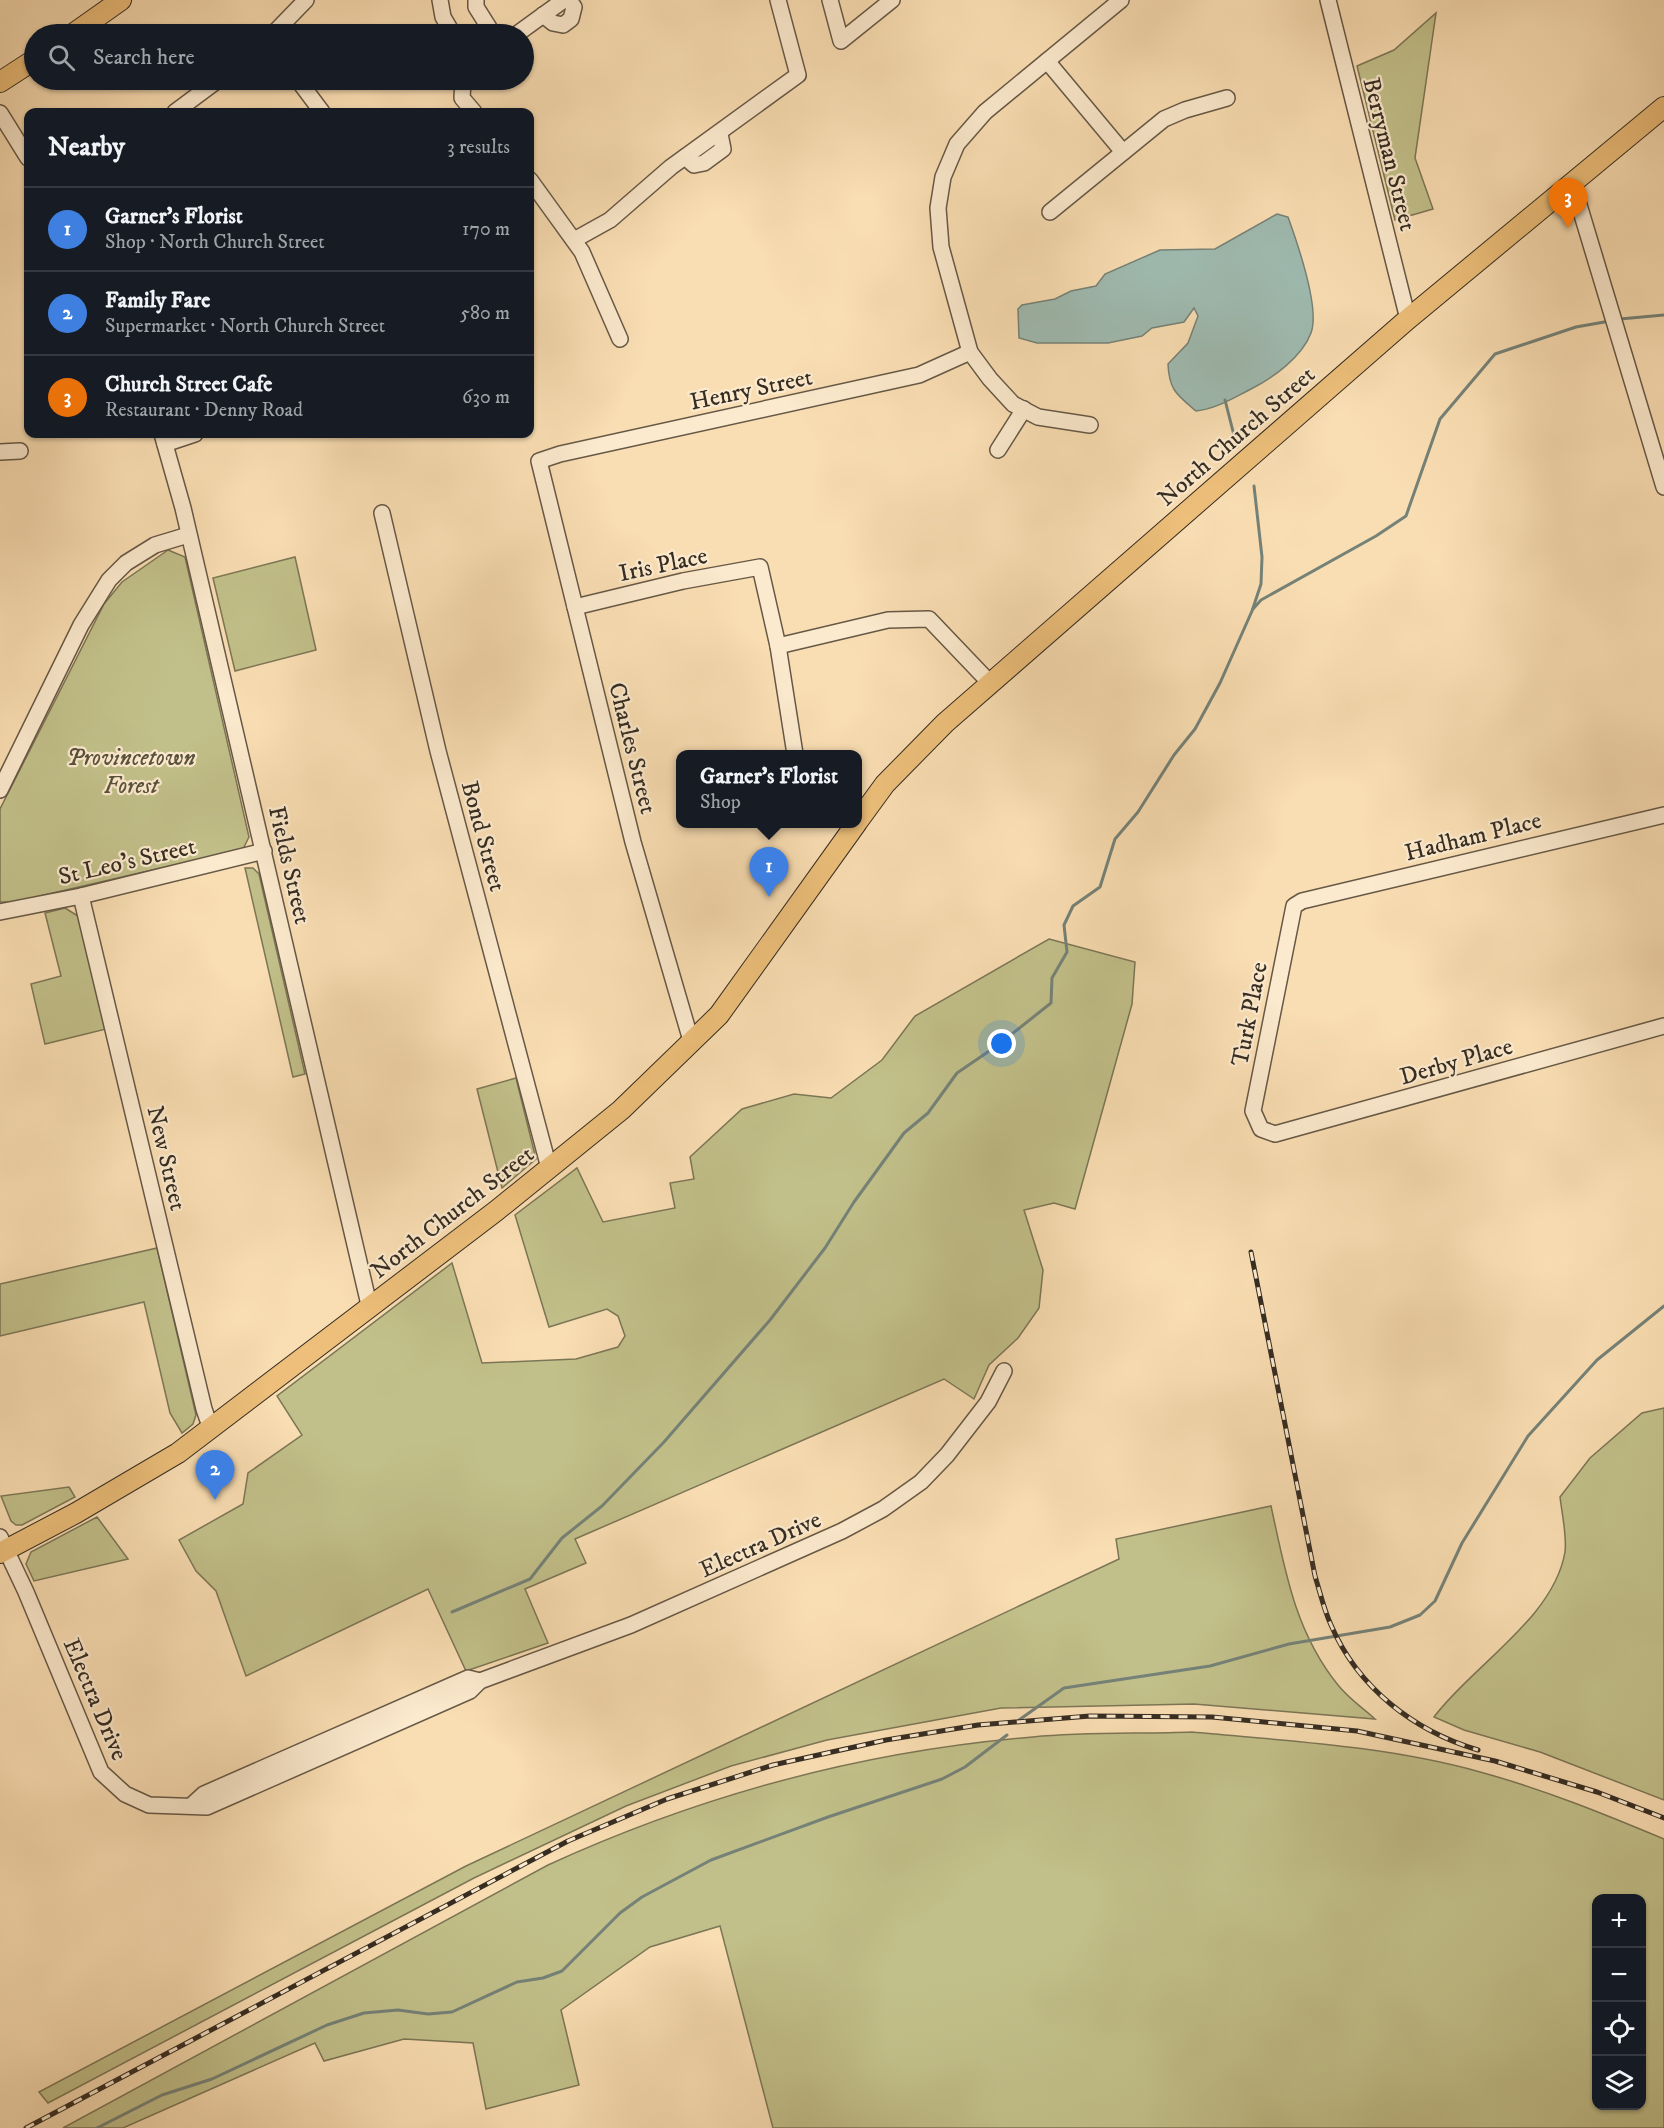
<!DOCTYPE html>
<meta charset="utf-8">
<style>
:root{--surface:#171b24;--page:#20242c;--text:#f1f3f6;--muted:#9ea1a6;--line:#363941;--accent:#c59692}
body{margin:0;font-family:"IM FELL DW Pica",serif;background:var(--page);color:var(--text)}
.controls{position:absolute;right:18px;bottom:18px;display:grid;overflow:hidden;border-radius:12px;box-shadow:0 2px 4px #0004}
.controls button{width:54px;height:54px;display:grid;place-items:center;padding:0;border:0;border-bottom:2px solid var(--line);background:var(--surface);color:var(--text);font:30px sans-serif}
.you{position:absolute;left:1002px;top:1044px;width:21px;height:21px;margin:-15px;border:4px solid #fff;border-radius:50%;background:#1a73e8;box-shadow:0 0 0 9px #1a73e833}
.badge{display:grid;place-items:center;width:39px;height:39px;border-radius:50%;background:var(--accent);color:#fff;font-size:20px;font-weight:700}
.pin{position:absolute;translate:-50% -50px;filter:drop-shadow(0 2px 3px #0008)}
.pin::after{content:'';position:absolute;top:32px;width:21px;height:18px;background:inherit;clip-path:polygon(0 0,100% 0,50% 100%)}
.popup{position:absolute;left:676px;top:750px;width:186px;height:78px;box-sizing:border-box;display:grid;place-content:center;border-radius:12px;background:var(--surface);filter:drop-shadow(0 2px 4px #0005);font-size:20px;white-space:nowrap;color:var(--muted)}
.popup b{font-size:22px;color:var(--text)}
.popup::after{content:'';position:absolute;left:50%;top:100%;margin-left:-12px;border:12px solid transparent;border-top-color:var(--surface)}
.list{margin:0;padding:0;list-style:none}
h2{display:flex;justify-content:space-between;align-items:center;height:78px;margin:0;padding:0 24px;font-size:26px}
h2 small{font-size:20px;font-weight:400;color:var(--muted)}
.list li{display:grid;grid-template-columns:39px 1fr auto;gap:18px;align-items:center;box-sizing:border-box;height:84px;padding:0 24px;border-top:2px solid var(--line)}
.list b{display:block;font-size:22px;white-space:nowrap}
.list p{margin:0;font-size:20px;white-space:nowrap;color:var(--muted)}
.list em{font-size:20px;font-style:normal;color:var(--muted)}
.icon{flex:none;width:33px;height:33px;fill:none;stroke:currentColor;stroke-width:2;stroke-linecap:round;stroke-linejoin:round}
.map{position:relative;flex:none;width:1664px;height:2128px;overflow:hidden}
.search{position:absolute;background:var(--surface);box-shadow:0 2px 4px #0004;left:24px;top:24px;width:510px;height:66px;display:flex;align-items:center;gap:15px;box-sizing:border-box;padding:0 21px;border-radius:33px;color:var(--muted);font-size:22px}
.panel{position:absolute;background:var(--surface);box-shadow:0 2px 4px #0004;left:24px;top:108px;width:510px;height:330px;border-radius:12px}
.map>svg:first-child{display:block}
.green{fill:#c2c08a;stroke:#7c7656;stroke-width:1.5;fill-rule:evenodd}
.water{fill:#9fbbb1;stroke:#758278;stroke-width:1.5}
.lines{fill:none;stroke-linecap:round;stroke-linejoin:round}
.stream{stroke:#758278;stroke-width:3}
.minor-casing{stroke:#665846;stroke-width:18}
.major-casing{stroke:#352c22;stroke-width:22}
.minor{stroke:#fceace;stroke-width:15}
.major{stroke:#edbf7a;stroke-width:20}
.rail-casing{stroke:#352c22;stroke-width:5}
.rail{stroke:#fceace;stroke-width:3;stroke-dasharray:9;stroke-linecap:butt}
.labels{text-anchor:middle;stroke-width:4.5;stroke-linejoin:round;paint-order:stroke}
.street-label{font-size:24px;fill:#352c22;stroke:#fceace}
.park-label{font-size:24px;font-style:italic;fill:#58513c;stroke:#fceace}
</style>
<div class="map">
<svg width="1664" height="2128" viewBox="0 0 1664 2128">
<rect width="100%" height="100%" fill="#fadeb3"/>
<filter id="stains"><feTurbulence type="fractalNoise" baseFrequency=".00333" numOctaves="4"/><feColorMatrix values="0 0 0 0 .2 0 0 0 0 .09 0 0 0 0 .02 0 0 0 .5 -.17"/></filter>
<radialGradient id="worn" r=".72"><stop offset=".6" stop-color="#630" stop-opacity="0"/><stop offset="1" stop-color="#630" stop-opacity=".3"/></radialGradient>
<g class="green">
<polygon points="1436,13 1415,158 1433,209 1395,220 1357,66 1394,50"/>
<polygon points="168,550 185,557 249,837 243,849 14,902 0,902 0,809 104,604 122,582"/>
<polygon points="295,557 316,650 235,671 213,578"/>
<polygon points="245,868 253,868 259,874 305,1074 293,1077"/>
<polygon points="65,908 78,916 106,1029 45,1044 31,984 61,976 45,913"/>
<polygon points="1049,939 1135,962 1132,1004 1075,1209 1054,1203 1024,1210 1043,1270 1039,1308 1018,1338 989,1365 974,1399 944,1379 575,1539 586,1563 525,1589 548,1643 466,1671 428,1589 246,1676 216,1591 196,1571 179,1540 243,1504 248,1473 302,1435 277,1396 452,1263 482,1363 576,1359 618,1347 625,1336 618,1316 607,1309 549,1327 515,1215 577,1168 603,1222 675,1208 670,1183 694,1179 690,1157 742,1109 794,1094 831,1098 882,1060 915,1016"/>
<polygon points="516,1078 536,1159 502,1188 477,1089"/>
<polygon points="157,1248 196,1415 193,1424 182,1433 170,1413 144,1302 0,1336 0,1284"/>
<path d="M1664,1408V1800L1540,1752L1464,1730L1434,1717C1472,1666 1554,1618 1565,1552C1567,1536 1562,1514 1560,1497L1590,1458L1642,1413Z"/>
<polygon points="69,1487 75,1497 22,1525 16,1525 11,1521 1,1496"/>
<path d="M1271,1506C1285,1570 1295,1632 1338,1685C1348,1698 1363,1708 1375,1719L1194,1704L1001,1708L827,1740L731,1766L626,1806L474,1878L48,2103L39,2092L466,1866L1119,1559L1116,1539Z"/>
<polygon points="97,1517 128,1559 34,1581 26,1564 31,1552"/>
<path d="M1192,1732C1288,1741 1387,1746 1480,1772C1543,1789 1604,1814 1664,1839V2128H773L720,1926L650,1947L561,2010L579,2085L486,2109L473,2043L404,2039L324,2061L315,2043L123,2128H63L548,1865C701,1795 865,1751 1033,1737C1086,1732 1139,1734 1192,1732ZM1596,1898H1642V2106H1596Z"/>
</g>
<path class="water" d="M1277,214L1288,217C1297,242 1320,309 1311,333C1302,357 1273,378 1251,389C1233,398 1216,409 1196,411C1177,395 1169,390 1168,364L1188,343L1198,316L1194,308L1184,322L1152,328L1142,336L1108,343H1037L1019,338L1018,309L1022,305L1055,299L1071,291L1096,286L1105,274L1160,250L1215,249Z"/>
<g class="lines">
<g class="stream">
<polyline points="1620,319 1664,315"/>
<polyline points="1225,400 1237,447"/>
<polyline points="1253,609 1261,600 1376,536 1406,516 1440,419 1495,354 1576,327 1610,321"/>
<polyline points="452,1612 530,1579 562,1538 602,1506 664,1442 770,1320 825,1248 854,1202 904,1133 928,1113 957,1073 998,1045 1051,1003 1052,978 1067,952 1064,925 1073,906 1100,887 1115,839 1138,812 1174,755 1195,729 1220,683 1252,611 1261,584 1262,557 1254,486"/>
<polyline points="1019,1720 1064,1688 1210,1666 1289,1644 1390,1627 1420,1615 1435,1601 1462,1543 1528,1436 1597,1360 1664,1306"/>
<polyline points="97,2128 162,2095 212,2079 327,2025 364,2013 398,2010 428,2014 452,2012 517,1982 543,1978 562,1971 620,1913 642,1897 711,1860 828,1817 942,1779 965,1767 1007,1735"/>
</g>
<g class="minor-casing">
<g id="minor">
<polyline points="440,0 443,17 453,34"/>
<polyline points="476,0 476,7 493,34"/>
<polyline points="830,0 841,41 892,0"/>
<polyline points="1328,0 1408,319"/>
<polyline points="543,15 553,23 563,25 571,19 574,7 569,0"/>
<polyline points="273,34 306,0"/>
<polyline points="517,34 564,0"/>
<polyline points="1047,61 1123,152"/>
<polyline points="298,80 322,112"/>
<polyline points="463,80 462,98 474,112"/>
<polyline points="175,112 218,80"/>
<polyline points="0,113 28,158"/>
<polyline points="685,157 694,165 704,163 723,149 720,134"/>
<polyline points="530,180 582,252 620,339"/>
<polyline points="1573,185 1664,487"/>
<polyline points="1050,212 1164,119 1185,110 1227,98"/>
<polyline points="574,240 610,220 671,167 798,75 778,0"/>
<polyline points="1090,425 1038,417 1013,404 990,379 970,352 941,247 938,208 943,177 957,144 985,112 1121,0"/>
<polyline points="162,434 183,508 370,1309"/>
<polyline points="165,444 195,434"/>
<polyline points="998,450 1024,409"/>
<polyline points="0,452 20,451"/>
<polyline points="382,513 438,751 549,1168"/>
<polyline points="575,607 683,581 760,567 778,646 795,754"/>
<polyline points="778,646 888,620 929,619 991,684"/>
<polyline points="0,790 81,625 109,580 126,563 155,545 188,535"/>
<polyline points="1664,815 1302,901 1294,906 1253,1111 1261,1129 1275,1134 1664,1026"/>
<polyline points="81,896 204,1409 211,1429"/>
<polyline points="0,912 81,896 264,851"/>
<polyline points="692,1044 633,842 539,461 560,454 919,375 970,352"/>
<polyline points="0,1537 26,1592 101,1772 125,1794 149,1805 207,1807 470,1691 480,1681 631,1625 842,1531 883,1509 921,1482 947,1455 988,1402 1004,1371"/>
<polyline points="192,1805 204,1794 468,1678 480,1681"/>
</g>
</g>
<g class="major-casing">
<g id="major">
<polyline points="73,34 121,0"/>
<polyline points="0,82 34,60"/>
<polyline points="858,821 885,784 945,723 1408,319 1664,107"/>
<polyline points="0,1553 76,1513 178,1453 496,1211 621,1110 719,1015 856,824"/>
</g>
</g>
<use href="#minor" class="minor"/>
<use href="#major" class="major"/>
<g class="rail-casing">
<g id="rail">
<path d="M1251,1252L1315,1576C1320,1592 1324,1610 1331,1625C1358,1688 1414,1731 1478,1750"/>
<polyline points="26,2128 568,1841 667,1799 773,1765 886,1740 978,1725 1090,1716 1212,1717 1357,1731 1495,1761 1597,1792 1664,1818"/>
</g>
</g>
<use href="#rail" class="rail"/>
</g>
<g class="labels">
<g class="street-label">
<text transform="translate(1390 154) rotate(76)" y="8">Berryman Street</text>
<text transform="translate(751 389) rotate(-12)" y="8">Henry Street</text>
<text transform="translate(1236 436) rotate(-41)" y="8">North Church Street</text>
<text transform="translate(663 564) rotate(-12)" y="8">Iris Place</text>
<text transform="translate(633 748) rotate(76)" y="8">Charles Street</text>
<text transform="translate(484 836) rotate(75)" y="8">Bond Street</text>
<text transform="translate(1473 836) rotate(-14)" y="8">Hadham Place</text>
<text transform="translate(127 861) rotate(-13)" y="8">St Leo's Street</text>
<text transform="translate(290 865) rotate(77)" y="8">Fields Street</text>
<text transform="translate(1249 1014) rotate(-79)" y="8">Turk Place</text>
<text transform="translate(1456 1061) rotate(-16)" y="8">Derby Place</text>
<text transform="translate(167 1158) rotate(77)" y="8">New Street</text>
<text transform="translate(452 1212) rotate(-38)" y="8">North Church Street</text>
<text transform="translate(760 1544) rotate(-24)" y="8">Electra Drive</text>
<text transform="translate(96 1699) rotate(67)" y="8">Electra Drive</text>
</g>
<g class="park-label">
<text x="131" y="765">Provincetown<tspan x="131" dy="28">Forest</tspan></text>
</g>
</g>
<rect width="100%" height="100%" filter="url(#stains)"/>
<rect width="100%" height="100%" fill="url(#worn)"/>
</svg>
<div class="controls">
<button>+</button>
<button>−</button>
<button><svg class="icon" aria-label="locate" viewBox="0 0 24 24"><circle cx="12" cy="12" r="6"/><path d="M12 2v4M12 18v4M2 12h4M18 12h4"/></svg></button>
<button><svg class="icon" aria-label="layers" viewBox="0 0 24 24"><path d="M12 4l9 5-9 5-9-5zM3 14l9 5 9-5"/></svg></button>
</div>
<div class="you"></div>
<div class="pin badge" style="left:769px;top:897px;background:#3f7fe0">1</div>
<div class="popup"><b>Garner's Florist</b>Shop</div>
<div class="pin badge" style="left:215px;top:1500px;background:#3f7fe0">2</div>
<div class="pin badge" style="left:1568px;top:228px;background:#e8710a">3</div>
<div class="search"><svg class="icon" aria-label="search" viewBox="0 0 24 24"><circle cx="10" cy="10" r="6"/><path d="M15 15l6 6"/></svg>Search here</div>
<section class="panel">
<h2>Nearby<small>3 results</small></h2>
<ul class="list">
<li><span class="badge" style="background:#3f7fe0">1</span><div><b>Garner's Florist</b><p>Shop · North Church Street</p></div><em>170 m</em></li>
<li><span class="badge" style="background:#3f7fe0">2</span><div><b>Family Fare</b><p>Supermarket · North Church Street</p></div><em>580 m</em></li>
<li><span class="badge" style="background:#e8710a">3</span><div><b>Church Street Cafe</b><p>Restaurant · Denny Road</p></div><em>630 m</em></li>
</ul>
</section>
</div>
